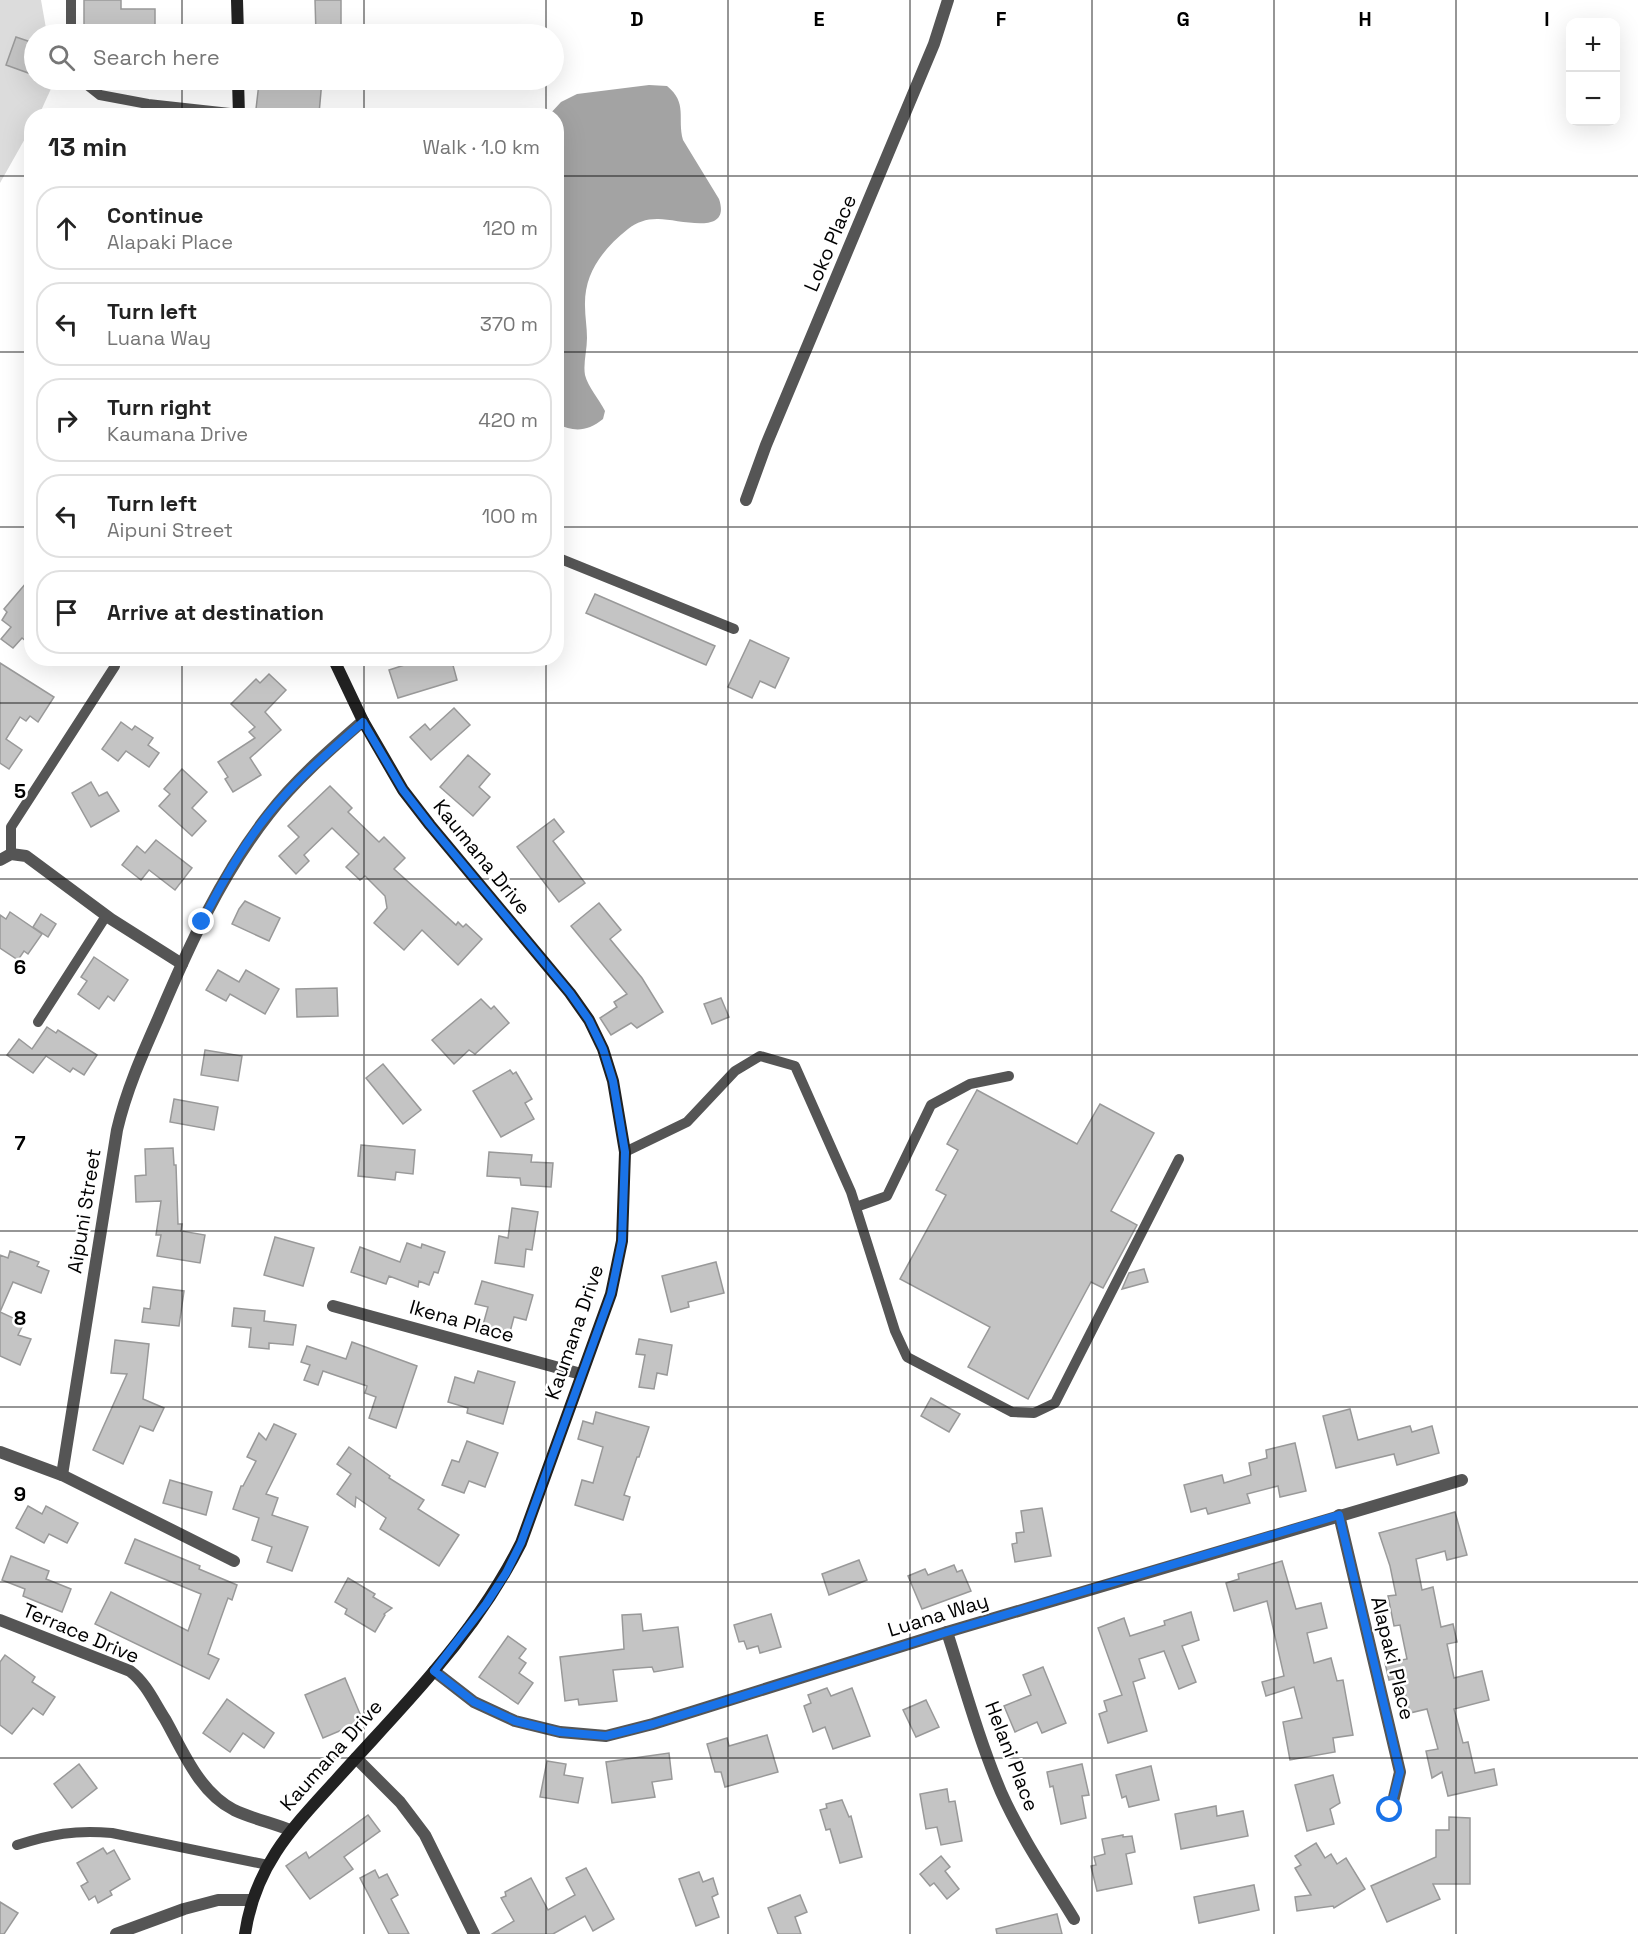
<!DOCTYPE html>
<meta charset="utf-8">
<style>
:root{--surface:#fff;--page:#f6f6f6;--text:#222;--muted:#767676;--line:#e0e0e0}
body{margin:0;font-family:"Space Grotesk",sans-serif;background:var(--page);color:var(--text)}
.controls{position:absolute;right:18px;top:18px;display:grid;overflow:hidden;border-radius:12px;box-shadow:0 6px 24px #0002}
.controls button{width:54px;height:54px;display:grid;place-items:center;padding:0;border:0;border-bottom:2px solid var(--line);background:var(--surface);color:var(--text);font:30px sans-serif}
.stop{position:absolute;width:18px;height:18px;margin:-14px;border:4px solid #1a73e8;border-radius:50%;background:#fff}
.stop.end{background:#1a73e8;border-color:#fff;box-shadow:0 2px 6px #0008}
.list{margin:0;padding:0;list-style:none}
h2{display:flex;justify-content:space-between;align-items:center;height:78px;margin:0;padding:0 24px;font-size:26px}
h2 small{font-size:20px;font-weight:400;color:var(--muted)}
.list li{display:grid;grid-template-columns:39px 1fr auto;gap:18px;align-items:center;box-sizing:border-box;height:84px;margin:0 12px 12px;padding:0 12px;border:2px solid var(--line);border-radius:24px}
.list b{display:block;font-size:22px;white-space:nowrap}
.list p{margin:0;font-size:20px;white-space:nowrap;color:var(--muted)}
.list em{font-size:20px;font-style:normal;color:var(--muted)}
.icon{flex:none;width:33px;height:33px;fill:none;stroke:currentColor;stroke-width:2;stroke-linecap:round;stroke-linejoin:round}
.map{position:relative;flex:none;width:1638px;height:1934px;overflow:hidden}
.search{position:absolute;background:var(--surface);box-shadow:0 6px 24px #0002;left:24px;top:24px;width:540px;height:66px;display:flex;align-items:center;gap:15px;box-sizing:border-box;padding:0 21px;border-radius:33px;color:var(--muted);font-size:22px}
.panel{position:absolute;background:var(--surface);box-shadow:0 6px 24px #0002;left:24px;top:108px;width:540px;height:558px;border-radius:24px}
.map>svg:first-child{display:block}
.green{fill:#dcdcdc}
.water{fill:#a3a3a3}
.building{fill:#c4c4c4;stroke:#999;stroke-width:1.5}
.lines{fill:none;stroke-linecap:round;stroke-linejoin:round}
.lane{stroke:#555;stroke-width:10}
.street{stroke:#555;stroke-width:12}
.secondary{stroke:#222;stroke-width:12}
.route{stroke:#1a73e8;stroke-width:8}
.grid{fill:none;stroke:#000;stroke-width:1.5;stroke-opacity:0.55}
.labels{text-anchor:middle;stroke-width:5;stroke-linejoin:round;paint-order:stroke}
.street-label{font-size:20px;fill:#000;stroke:#fff}
.grid-label{font-size:20px;text-anchor:middle;font-weight:bold;fill:#000;stroke:#fff;stroke-width:5;stroke-linejoin:round;paint-order:stroke}
</style>
<div class="map">
<svg width="1638" height="1934" viewBox="0 0 1638 1934">
<rect width="100%" height="100%" fill="#fff"/>
<polygon class="green" points="0,0 41,0 47,34 34,34 34,80 55,80 39,115 32,116 31,128 0,183"/>
<path class="water" d="M649,85L667,86C688,103 677,118 683,140L719,199C732,238 676,218 657,219C646,219 637,222 628,229C603,249 584,273 585,306C585,317 587,327 587,338C587,350 583,364 585,375C588,387 599,399 605,411L603,419C587,432 574,432 557,424L556,116L549,115L561,102L577,94Z"/>
<g class="building">
<polygon points="84,0 121,0 121,9 155,9 155,34 84,34"/>
<polygon points="315,0 341,0 341,34 316,34"/>
<polygon points="16,37 34,43 34,64 31,74 6,65"/>
<polygon points="281,80 322,80 319,114 256,109 259,83 280,85"/>
<polygon points="32,576 32,646 22,638 13,648 1,639 11,627 2,620 7,612 4,609"/>
<polygon points="595,594 715,646 706,665 586,613"/>
<polygon points="750,640 789,658 775,688 760,681 752,698 728,687"/>
<polygon points="426,658 451,658 457,680 398,698 389,670"/>
<polygon points="0,663 54,697 38,722 30,716 26,721 20,717 6,739 22,750 9,769 0,763"/>
<polygon points="269,674 286,690 265,712 281,730 250,758 261,775 233,792 225,779 228,777 218,762 255,738 249,732 255,727 231,704 256,679 260,683"/>
<polygon points="454,708 470,725 431,760 410,737 425,724 430,730"/>
<polygon points="121,722 132,730 135,726 153,738 148,745 159,753 149,767 126,751 118,761 102,749"/>
<polygon points="468,755 490,774 479,787 490,797 473,816 440,787"/>
<polygon points="182,769 207,792 192,808 206,821 192,836 159,806 170,794 164,789"/>
<polygon points="91,782 99,796 107,792 119,811 91,827 72,793"/>
<polygon points="330,786 352,808 348,812 379,842 384,837 405,858 394,869 456,925 458,922 463,927 466,924 482,939 458,965 422,930 404,950 374,923 387,908 385,896 365,876 360,880 346,867 359,854 332,828 304,855 309,861 296,874 279,856 299,837 288,826"/>
<polygon points="554,819 564,832 553,841 585,883 559,902 517,847"/>
<polygon points="156,840 192,868 175,890 149,870 141,880 122,865 137,846 145,853"/>
<polygon points="245,901 280,918 269,941 232,924 239,909"/>
<polygon points="599,903 621,930 610,939 642,978 663,1012 637,1028 631,1023 611,1035 600,1018 617,1007 614,1002 627,994 571,926"/>
<polygon points="10,912 42,934 28,954 24,951 18,960 0,948 0,915 6,919"/>
<polygon points="41,914 56,924 48,937 33,927"/>
<polygon points="94,957 128,980 114,1001 108,996 99,1009 78,994 87,981 81,977"/>
<polygon points="218,970 239,982 246,970 279,989 265,1014 230,994 226,1001 206,990"/>
<polygon points="337,988 338,1016 297,1017 296,989"/>
<polygon points="721,998 729,1017 712,1024 704,1004"/>
<polygon points="481,999 491,1009 494,1006 509,1023 475,1054 469,1050 454,1064 432,1040"/>
<polygon points="47,1027 56,1033 58,1030 97,1055 84,1075 73,1068 70,1072 46,1056 33,1073 7,1055 19,1039 32,1049"/>
<polygon points="205,1050 242,1056 238,1081 201,1075"/>
<polygon points="383,1064 421,1110 403,1124 366,1078"/>
<polygon points="510,1070 513,1074 516,1072 532,1099 525,1103 534,1119 501,1137 473,1091"/>
<polygon points="977,1090 1077,1144 1100,1104 1154,1133 1111,1211 1137,1225 1103,1288 1091,1282 1028,1399 968,1367 990,1327 900,1279 946,1195 936,1190 958,1150 947,1144"/>
<polygon points="174,1099 218,1107 214,1130 170,1122"/>
<polygon points="361,1145 415,1150 413,1174 396,1172 395,1180 358,1176"/>
<polygon points="173,1148 174,1165 176,1165 178,1224 182,1224 181,1231 205,1235 200,1263 157,1256 161,1235 156,1235 161,1201 136,1202 135,1176 146,1175 145,1149"/>
<polygon points="489,1152 532,1155 531,1162 553,1163 551,1187 521,1185 520,1178 487,1176"/>
<polygon points="512,1208 538,1212 532,1250 526,1249 524,1267 495,1263 499,1236 508,1238"/>
<polygon points="275,1237 314,1248 303,1286 264,1275"/>
<polygon points="407,1243 421,1248 422,1244 445,1252 438,1273 434,1272 429,1285 419,1281 418,1287 389,1276 386,1284 351,1272 360,1247 400,1262"/>
<polygon points="10,1251 39,1262 37,1266 49,1271 41,1293 13,1282 0,1312 24,1323 18,1335 31,1339 20,1365 0,1356 0,1255 8,1258"/>
<polygon points="716,1262 724,1293 688,1302 689,1307 671,1312 662,1276"/>
<polygon points="1144,1269 1148,1282 1122,1289 1129,1273"/>
<polygon points="482,1281 533,1295 526,1320 514,1317 510,1332 483,1325 488,1307 475,1304"/>
<polygon points="153,1287 184,1291 179,1326 142,1322 144,1308 150,1309"/>
<polygon points="234,1308 265,1311 264,1321 296,1325 293,1345 269,1343 269,1349 249,1347 251,1328 232,1326"/>
<polygon points="639,1339 672,1345 667,1375 657,1373 654,1389 639,1387 645,1355 636,1354"/>
<polygon points="115,1340 149,1344 143,1399 164,1408 153,1431 140,1426 123,1464 93,1450 127,1374 111,1373"/>
<polygon points="352,1342 417,1366 396,1428 369,1418 376,1397 365,1393 367,1386 323,1371 318,1385 304,1380 310,1365 301,1362 307,1346 346,1359"/>
<polygon points="478,1371 515,1382 503,1424 467,1413 468,1408 448,1402 455,1377 474,1383"/>
<polygon points="931,1398 960,1414 949,1432 921,1416"/>
<polygon points="1350,1409 1358,1440 1410,1426 1412,1432 1432,1426 1439,1453 1397,1465 1394,1454 1336,1468 1323,1416"/>
<polygon points="596,1412 649,1427 639,1457 637,1457 624,1495 630,1497 623,1520 575,1505 582,1480 593,1483 603,1447 578,1439 583,1421 593,1424"/>
<polygon points="274,1424 296,1434 266,1494 278,1498 272,1515 308,1527 292,1571 267,1562 272,1547 252,1540 259,1518 233,1509 241,1486 243,1486 256,1461 247,1457 259,1433 266,1440"/>
<polygon points="467,1441 498,1453 485,1487 469,1481 464,1493 442,1485 452,1460 459,1462"/>
<polygon points="1295,1443 1306,1491 1280,1497 1278,1486 1247,1494 1250,1503 1208,1514 1206,1508 1191,1512 1184,1485 1222,1475 1224,1483 1251,1475 1249,1463 1267,1458 1266,1450"/>
<polygon points="349,1447 390,1476 389,1478 424,1500 418,1509 459,1535 439,1566 380,1529 386,1518 356,1497 355,1507 337,1494 351,1474 337,1464"/>
<polygon points="170,1480 212,1492 206,1515 163,1503"/>
<polygon points="28,1506 42,1514 46,1506 78,1523 67,1543 49,1534 44,1543 16,1528"/>
<polygon points="1042,1508 1051,1556 1015,1562 1012,1544 1017,1543 1016,1533 1024,1532 1021,1511"/>
<polygon points="1455,1512 1467,1555 1447,1560 1445,1551 1416,1559 1422,1590 1433,1587 1441,1627 1453,1624 1457,1642 1447,1644 1454,1678 1482,1671 1489,1700 1454,1709 1463,1743 1468,1742 1475,1773 1494,1769 1497,1785 1448,1796 1442,1772 1432,1778 1426,1751 1438,1749 1427,1709 1410,1713 1401,1677 1389,1680 1385,1663 1407,1659 1400,1625 1394,1626 1388,1596 1396,1595 1390,1566 1379,1533"/>
<polygon points="135,1539 200,1566 199,1569 237,1585 232,1600 228,1598 208,1654 219,1659 209,1679 95,1624 111,1592 188,1631 201,1594 125,1563"/>
<polygon points="11,1556 49,1571 46,1579 71,1589 62,1612 23,1596 25,1589 2,1580"/>
<polygon points="859,1560 867,1580 829,1595 822,1574"/>
<polygon points="1282,1561 1296,1609 1321,1603 1327,1628 1307,1633 1314,1663 1331,1658 1337,1681 1343,1680 1353,1735 1333,1738 1335,1752 1290,1760 1283,1722 1302,1718 1294,1687 1266,1696 1262,1682 1284,1676 1267,1601 1234,1611 1226,1583 1239,1579 1238,1574"/>
<polygon points="954,1565 957,1572 962,1570 971,1591 922,1609 908,1576 925,1569 928,1575"/>
<polygon points="348,1578 375,1594 373,1597 392,1608 384,1614 385,1615 375,1632 345,1614 347,1609 335,1602"/>
<polygon points="1191,1612 1199,1640 1182,1646 1196,1682 1179,1689 1164,1651 1139,1659 1145,1678 1133,1682 1147,1731 1108,1743 1099,1714 1107,1711 1104,1701 1122,1695 1098,1628 1124,1618 1130,1636 1165,1625 1164,1621"/>
<polygon points="641,1614 643,1631 678,1627 683,1667 654,1672 652,1667 613,1670 617,1701 579,1705 578,1699 565,1701 560,1657 624,1649 622,1615"/>
<polygon points="771,1614 781,1647 760,1653 758,1646 747,1649 744,1641 739,1642 734,1625"/>
<polygon points="508,1636 526,1649 519,1658 526,1663 519,1673 533,1683 518,1704 479,1677"/>
<polygon points="5,1655 35,1677 32,1682 55,1697 43,1715 33,1708 12,1734 0,1725 0,1662"/>
<polygon points="1043,1667 1066,1723 1042,1733 1037,1722 1015,1732 1004,1706 1031,1695 1023,1675"/>
<polygon points="345,1678 363,1721 323,1738 305,1695"/>
<polygon points="827,1688 831,1696 852,1688 870,1736 833,1749 825,1727 813,1732 804,1706 811,1703 808,1695"/>
<polygon points="227,1699 274,1733 264,1748 243,1733 230,1752 203,1733"/>
<polygon points="926,1700 939,1727 916,1737 903,1710"/>
<polygon points="767,1735 778,1772 725,1787 721,1772 715,1772 707,1744 727,1738 729,1746"/>
<polygon points="669,1753 672,1779 652,1782 655,1797 612,1803 606,1762"/>
<polygon points="547,1761 566,1764 564,1775 583,1778 578,1803 540,1797"/>
<polygon points="79,1764 97,1788 72,1808 54,1784"/>
<polygon points="1082,1764 1089,1795 1082,1796 1086,1818 1061,1824 1053,1786 1050,1787 1047,1772"/>
<polygon points="1151,1766 1159,1800 1129,1807 1126,1796 1122,1798 1116,1775"/>
<polygon points="1333,1775 1340,1803 1330,1809 1334,1824 1307,1831 1295,1785"/>
<polygon points="947,1789 949,1802 955,1801 962,1841 941,1845 937,1827 926,1829 920,1794"/>
<polygon points="842,1800 849,1817 851,1816 862,1857 840,1863 830,1829 826,1830 820,1810 827,1808 826,1804"/>
<polygon points="1216,1806 1217,1816 1243,1811 1248,1836 1181,1849 1175,1814"/>
<polygon points="368,1815 380,1831 344,1857 353,1869 310,1899 286,1866 306,1852 309,1858"/>
<polygon points="1449,1817 1470,1818 1470,1884 1433,1884 1440,1899 1387,1922 1371,1886 1436,1857 1436,1830 1449,1830"/>
<polygon points="1123,1835 1123,1837 1132,1836 1135,1852 1126,1854 1132,1884 1097,1891 1091,1866 1096,1865 1094,1857 1105,1854 1102,1839"/>
<polygon points="1316,1843 1325,1858 1331,1854 1337,1864 1346,1858 1365,1889 1334,1908 1333,1906 1297,1911 1295,1897 1311,1895 1295,1868 1301,1865 1295,1856"/>
<polygon points="103,1848 107,1854 114,1850 130,1879 110,1891 112,1895 98,1903 95,1896 89,1900 81,1886 88,1882 77,1863"/>
<polygon points="941,1856 950,1867 945,1871 959,1889 947,1899 934,1883 930,1886 920,1874"/>
<polygon points="586,1868 614,1919 593,1931 585,1916 553,1934 492,1934 514,1921 501,1898 506,1896 505,1892 531,1878 548,1910 575,1895 566,1878"/>
<polygon points="375,1870 379,1878 387,1874 398,1895 391,1899 409,1934 389,1934 360,1878"/>
<polygon points="699,1872 703,1882 713,1878 718,1894 712,1897 719,1917 696,1926 679,1879"/>
<polygon points="1254,1885 1259,1910 1199,1923 1194,1897"/>
<polygon points="800,1895 807,1912 795,1917 801,1934 778,1934 768,1908"/>
<polygon points="0,1902 18,1913 4,1934 0,1934"/>
<polygon points="1057,1914 1062,1934 997,1934 996,1929"/>
</g>
<g class="lines">
<g class="lane">
<polyline points="71,34 71,0"/>
<polyline points="81,80 100,95 148,104 239,114"/>
<polyline points="556,557 734,629"/>
<polyline points="11,854 11,827 115,666"/>
<polyline points="38,1022 106,916"/>
<polyline points="625,1152 687,1122 735,1071 760,1056 795,1066 851,1192 895,1331 907,1357 1012,1412 1034,1413 1055,1403 1179,1159"/>
<polyline points="856,1207 887,1196 931,1105 970,1084 1009,1076"/>
<path d="M17,1845C52,1834 74,1830 112,1833L268,1865"/>
</g>
<g class="street">
<polyline points="746,500 766,445 934,44 948,0"/>
<polyline points="0,860 11,854 26,856 111,919 182,964"/>
<polyline points="333,1306 581,1374"/>
<polyline points="0,1452 62,1475 234,1561"/>
<path d="M62,1475L117,1130C126,1091 142,1055 158,1019C188,948 221,875 269,814C296,779 330,750 363,721"/>
<polyline points="1339,1515 1400,1772 1391,1810"/>
<path d="M0,1620L130,1671C146,1683 154,1702 165,1719C183,1751 199,1792 234,1810C251,1818 272,1823 290,1830"/>
<path d="M947,1632C964,1685 979,1740 1001,1792C1021,1837 1049,1878 1074,1919"/>
<polyline points="434,1671 474,1702 515,1721 560,1732 606,1736 653,1724 947,1632 1462,1480"/>
<polyline points="356,1758 400,1802 425,1835 474,1934"/>
<polyline points="116,1934 184,1909 218,1900 252,1900"/>
</g>
<g class="secondary">
<polyline points="237,0 238,34"/>
<polyline points="238,80 239,116"/>
<path d="M245,1934C255,1866 292,1828 336,1780C369,1743 403,1708 434,1671C468,1631 498,1589 521,1543L611,1294L622,1241L625,1152L613,1081L603,1049L589,1020L570,993L430,825L403,790L363,721L333,658"/>
</g>
</g>
<g class="lines">
<path class="route" d="M202,922C221,884 243,845 270,812C298,778 331,750 363,722L403,790L430,825L570,993L589,1020L603,1049L613,1081L625,1152L622,1241L611,1294L521,1543L506,1573L486,1604L434,1671L474,1702L515,1721L560,1732L606,1736L653,1724L947,1632L1339,1515L1400,1772L1390,1810"/>
</g>
<path class="grid" d="M182,0V34M364,0V34M546,0V34M728,0V1934M910,0V1934M1092,0V1934M1274,0V1934M1456,0V1934M182,80V116M364,80V116M546,80V116M0,176H32M556,176H1638M0,352H32M556,352H1638M0,527H32M556,527H1638M182,658V1934M364,658V1934M546,658V1934M0,703H1638M0,879H1638M0,1055H1638M0,1231H1638M0,1407H1638M0,1582H1638M0,1758H1638"/>
<g class="labels">
<g class="street-label">
<text transform="translate(830 243) rotate(-67)" y="7">Loko Place</text>
<text transform="translate(482 857) rotate(51)" y="7">Kaumana Drive</text>
<text transform="translate(84 1211) rotate(-81)" y="7">Aipuni Street</text>
<text transform="translate(462 1321) rotate(16)" y="7">Ikena Place</text>
<text transform="translate(574 1332) rotate(-71)" y="7">Kaumana Drive</text>
<text transform="translate(938 1615) rotate(-17)" y="7">Luana Way</text>
<text transform="translate(81 1633) rotate(23)" y="7">Terrace Drive</text>
<text transform="translate(1393 1658) rotate(76)" y="7">Alapaki Place</text>
<text transform="translate(331 1755) rotate(-48)" y="7">Kaumana Drive</text>
<text transform="translate(1012 1756) rotate(69)" y="7">Helani Place</text>
</g>
</g>
<g class="grid-label">
<text x="637" y="26">D</text>
<text x="819" y="26">E</text>
<text x="1001" y="26">F</text>
<text x="1183" y="26">G</text>
<text x="1365" y="26">H</text>
<text x="1547" y="26">I</text>
<text x="20" y="798">5</text>
<text x="20" y="974">6</text>
<text x="20" y="1150">7</text>
<text x="20" y="1325">8</text>
<text x="20" y="1501">9</text>
</g>
</svg>
<div class="controls">
<button>+</button>
<button>−</button>
</div>
<div class="stop" style="left:1390px;top:1810px"></div>
<div class="stop end" style="left:202px;top:922px"></div>
<div class="search"><svg class="icon" aria-label="search" viewBox="0 0 24 24"><circle cx="10" cy="10" r="6"/><path d="M15 15l6 6"/></svg>Search here</div>
<section class="panel">
<h2>13 min<small>Walk · 1.0 km</small></h2>
<ul class="list">
<li><svg class="icon" aria-label="ahead" viewBox="0 0 24 24"><path d="M12 20V5M6 11l6-6 6 6"/></svg><div><b>Continue</b><p>Alapaki Place</p></div><em>120 m</em></li>
<li><svg class="icon" aria-label="left" viewBox="0 0 24 24"><path d="M17 20v-9H6M10 6l-5 5 5 5"/></svg><div><b>Turn left</b><p>Luana Way</p></div><em>370 m</em></li>
<li><svg class="icon" aria-label="right" viewBox="0 0 24 24"><path d="M7 20v-9h11M14 6l5 5-5 5"/></svg><div><b>Turn right</b><p>Kaumana Drive</p></div><em>420 m</em></li>
<li><svg class="icon" aria-label="left" viewBox="0 0 24 24"><path d="M17 20v-9H6M10 6l-5 5 5 5"/></svg><div><b>Turn left</b><p>Aipuni Street</p></div><em>100 m</em></li>
<li><svg class="icon" aria-label="arrive" viewBox="0 0 24 24"><path d="M6 21V4h12l-3 4 3 4H6"/></svg><div><b>Arrive at destination</b></div></li>
</ul>
</section>
</div>
